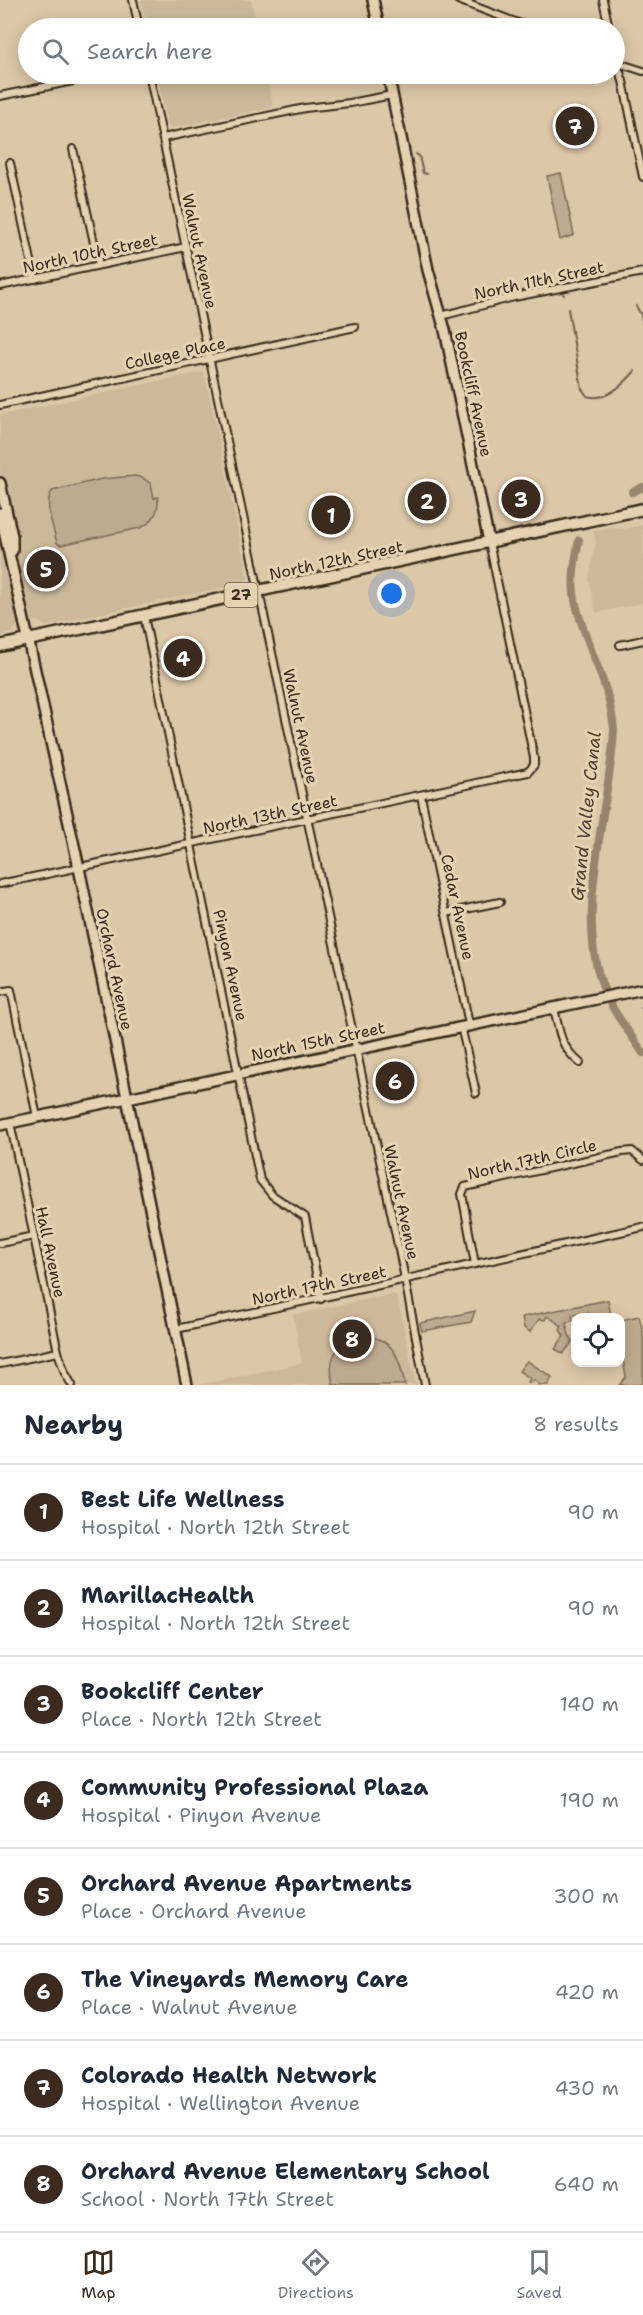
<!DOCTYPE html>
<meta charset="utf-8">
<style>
:root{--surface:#fff;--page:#f2f2f3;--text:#1f2937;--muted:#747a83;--line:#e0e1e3;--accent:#3b2a1e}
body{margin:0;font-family:"Shantell Sans",sans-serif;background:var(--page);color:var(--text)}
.controls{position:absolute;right:18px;bottom:18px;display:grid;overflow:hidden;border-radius:12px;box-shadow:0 3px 15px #0003}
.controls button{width:54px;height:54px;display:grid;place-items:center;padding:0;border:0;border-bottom:2px solid var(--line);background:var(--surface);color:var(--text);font:30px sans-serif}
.you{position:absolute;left:392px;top:594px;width:21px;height:21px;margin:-15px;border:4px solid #fff;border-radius:50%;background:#1a73e8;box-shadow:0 0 0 9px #1a73e833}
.badge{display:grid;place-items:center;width:39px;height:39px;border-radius:50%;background:var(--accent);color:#fff;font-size:20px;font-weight:700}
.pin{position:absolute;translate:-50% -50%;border:3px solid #fff;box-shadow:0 2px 6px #0006}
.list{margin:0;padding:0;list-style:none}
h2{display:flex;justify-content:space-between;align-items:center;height:78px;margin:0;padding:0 24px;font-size:26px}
h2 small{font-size:20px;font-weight:400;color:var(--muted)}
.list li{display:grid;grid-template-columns:39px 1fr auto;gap:18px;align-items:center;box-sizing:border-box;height:96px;padding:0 24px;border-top:2px solid var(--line)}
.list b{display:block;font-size:22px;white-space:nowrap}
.list p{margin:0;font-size:20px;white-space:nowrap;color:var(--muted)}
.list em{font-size:20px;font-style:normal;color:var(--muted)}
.icon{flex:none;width:33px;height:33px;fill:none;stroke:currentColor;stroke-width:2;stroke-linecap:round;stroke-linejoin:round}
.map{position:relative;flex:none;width:643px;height:1385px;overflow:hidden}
.search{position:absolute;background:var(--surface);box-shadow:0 3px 15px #0003;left:18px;right:18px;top:18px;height:66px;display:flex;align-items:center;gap:15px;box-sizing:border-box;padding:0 21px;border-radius:33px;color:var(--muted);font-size:22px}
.sheet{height:846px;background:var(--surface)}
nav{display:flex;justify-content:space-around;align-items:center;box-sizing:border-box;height:84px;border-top:2px solid var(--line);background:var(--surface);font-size:16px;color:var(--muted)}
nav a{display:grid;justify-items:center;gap:3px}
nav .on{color:var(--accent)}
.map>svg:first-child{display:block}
.built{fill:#cdb99a}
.green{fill:#beaa8e;stroke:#7c6a56;stroke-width:1.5}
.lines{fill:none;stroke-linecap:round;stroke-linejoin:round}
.stream{stroke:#73604d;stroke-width:2}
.canal{stroke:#98846d;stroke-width:8}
.street-casing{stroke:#3b2a1e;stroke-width:10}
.secondary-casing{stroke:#3b2a1e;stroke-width:14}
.primary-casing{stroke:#3b2a1e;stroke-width:15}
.street{stroke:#e6d1b0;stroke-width:6}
.secondary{stroke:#e6d1b0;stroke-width:9}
.primary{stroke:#e6d1b0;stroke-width:10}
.labels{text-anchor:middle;stroke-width:6;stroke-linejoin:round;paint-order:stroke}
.shield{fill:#e6d1b0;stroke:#6e5c4a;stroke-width:1.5}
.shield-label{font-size:15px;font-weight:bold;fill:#3b2a1e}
.street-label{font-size:16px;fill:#3b2a1e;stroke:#e6d1b0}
.water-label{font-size:18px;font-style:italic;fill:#524032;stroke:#e6d1b0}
</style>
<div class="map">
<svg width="643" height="1385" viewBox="0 0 643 1385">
<rect width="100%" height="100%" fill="#dcc7a7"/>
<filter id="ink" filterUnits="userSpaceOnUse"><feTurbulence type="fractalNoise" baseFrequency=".0167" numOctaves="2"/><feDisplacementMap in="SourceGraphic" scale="12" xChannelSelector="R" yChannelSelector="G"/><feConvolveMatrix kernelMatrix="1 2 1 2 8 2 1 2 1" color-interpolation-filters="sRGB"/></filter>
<g filter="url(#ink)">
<g class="built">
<polygon points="141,0 251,0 257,28 147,28"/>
<polygon points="157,74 266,74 273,107 172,128 168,126"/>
<polygon points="202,372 204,373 213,410 248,579 247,582 46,626 36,621 17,625 12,633 0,637 0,415"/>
<polygon points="643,525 643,603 596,613 589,579 596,541 593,531 611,528 624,529"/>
<polygon points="393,1294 397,1297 416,1385 198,1385 302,1363 293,1315"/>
</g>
<g class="green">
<polygon points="561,173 574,235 560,240 547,176"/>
<path d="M135,476L143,478L151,484L154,498L158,497C159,512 154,522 140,528L61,545L57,543C54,529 43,503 52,491L102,479Z"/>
<polygon points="608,1300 611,1317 589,1316 588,1312 572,1315 573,1320 566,1323 569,1335 573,1341 563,1354 555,1349 564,1336 560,1330 562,1326 547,1316 545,1320 539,1319 530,1332 524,1328 522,1317"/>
<polygon points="475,1311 471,1322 422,1331 420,1323"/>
<polygon points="639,1316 643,1332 643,1385 619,1385 626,1377 621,1348 621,1320"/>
<path d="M361,1335C394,1338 399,1356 405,1385H333C327,1358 335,1344 361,1335Z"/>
<polygon points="527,1361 552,1377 548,1385 540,1385 534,1380 531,1383 528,1382 530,1378 519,1371"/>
</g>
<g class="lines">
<g class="stream">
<polyline points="416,154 419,156 423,173 427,174"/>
<polyline points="563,294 564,295"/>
<polyline points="636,306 641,315 643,325"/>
<path d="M568,309L582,389L587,396C605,402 624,384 635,371"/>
<polyline points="641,1008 643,1008"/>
</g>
<g class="canal">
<polyline points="632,492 643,487"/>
<path d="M579,540C575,560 571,580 575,600C585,646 610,682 614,730C610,808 574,913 603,987C612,1011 629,1032 643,1053"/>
</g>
<g class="street-casing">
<g id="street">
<polyline points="133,0 139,28"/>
<polyline points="458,0 531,28"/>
<polyline points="603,0 609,28"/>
<polyline points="614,56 623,81 643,177"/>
<polyline points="615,62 643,71"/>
<polyline points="149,74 403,1269 425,1385"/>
<polyline points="0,96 107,74"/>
<polyline points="163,138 305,108 350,103 392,95"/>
<polyline points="73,149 99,265"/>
<polyline points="10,163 35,279"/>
<polyline points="0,286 186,247"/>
<polyline points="441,316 514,297 643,272"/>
<polyline points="0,405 355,327"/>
<polyline points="144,616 260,1180 272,1195 305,1217 321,1299"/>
<polyline points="620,645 643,640"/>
<polyline points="421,796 469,1024"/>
<polyline points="0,884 528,772 534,765 534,758 489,542"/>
<polyline points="446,913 500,902"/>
<polyline points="0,992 11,990 37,1117"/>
<path d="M554,1008C560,1033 559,1045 580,1063"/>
<polyline points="461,1026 476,1093"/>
<polyline points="10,1122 58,1352 65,1373 72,1385"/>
<polyline points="0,1243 34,1236"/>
<polyline points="475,1264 462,1194 465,1187 622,1152 632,1151 643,1160"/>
<path d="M176,1329C332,1296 487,1261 643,1227"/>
<polyline points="0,1364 58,1352"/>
</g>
</g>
<g class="secondary-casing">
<g id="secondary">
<polyline points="373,0 379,28"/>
<polyline points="388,74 428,270 445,330 489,542"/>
<polyline points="0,483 12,536 12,551"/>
<polyline points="0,513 79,868 187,1385"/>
<polyline points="0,1125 643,989"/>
</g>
</g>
<g class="primary-casing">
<polyline id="primary" points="0,646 643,509"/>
</g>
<use href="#street" class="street"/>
<use href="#secondary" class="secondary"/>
<use href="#primary" class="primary"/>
</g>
</g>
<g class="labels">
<rect class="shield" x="224.5" y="583" width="33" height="24" rx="4.5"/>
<g class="shield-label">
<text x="241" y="600">27</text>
</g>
<g class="street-label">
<text transform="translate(200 251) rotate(78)" y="6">Walnut Avenue</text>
<text transform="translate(90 253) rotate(-12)" y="6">North 10th Street</text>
<text transform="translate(539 280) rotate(-12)" y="6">North 11th Street</text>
<text transform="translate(175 353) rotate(-12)" y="6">College Place</text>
<text transform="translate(474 394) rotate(78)" y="6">Bookcliff Avenue</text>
<text transform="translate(336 560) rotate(-12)" y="6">North 12th Street</text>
<text transform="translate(301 726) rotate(78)" y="6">Walnut Avenue</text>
<text transform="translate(270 814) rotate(-12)" y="6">North 13th Street</text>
<text transform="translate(458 907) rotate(78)" y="6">Cedar Avenue</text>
<text transform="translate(231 965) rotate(78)" y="6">Pinyon Avenue</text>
<text transform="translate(115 969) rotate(78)" y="6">Orchard Avenue</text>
<text transform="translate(318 1041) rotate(-12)" y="6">North 15th Street</text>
<text transform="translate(532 1159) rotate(-13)" y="6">North 17th Circle</text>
<text transform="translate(402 1202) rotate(78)" y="6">Walnut Avenue</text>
<text transform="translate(51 1252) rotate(78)" y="6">Hall Avenue</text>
<text transform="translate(319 1285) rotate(-12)" y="6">North 17th Street</text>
</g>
<g class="water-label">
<text transform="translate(586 816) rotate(-84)" y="6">Grand Valley Canal</text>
</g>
</g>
</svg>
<div class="controls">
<button><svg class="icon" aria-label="locate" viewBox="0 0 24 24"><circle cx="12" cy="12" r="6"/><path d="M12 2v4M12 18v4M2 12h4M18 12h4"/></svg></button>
</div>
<div class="you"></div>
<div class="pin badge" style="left:331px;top:515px">1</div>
<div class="pin badge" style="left:427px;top:501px">2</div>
<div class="pin badge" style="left:521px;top:499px">3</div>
<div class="pin badge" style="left:183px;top:658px">4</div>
<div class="pin badge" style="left:46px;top:569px">5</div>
<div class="pin badge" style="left:395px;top:1081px">6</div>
<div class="pin badge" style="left:575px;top:126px">7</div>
<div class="pin badge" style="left:352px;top:1339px">8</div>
<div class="search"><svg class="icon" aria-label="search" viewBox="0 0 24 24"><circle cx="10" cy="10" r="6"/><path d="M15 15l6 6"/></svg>Search here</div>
</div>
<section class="sheet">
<h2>Nearby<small>8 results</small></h2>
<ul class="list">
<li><span class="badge">1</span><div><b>Best Life Wellness</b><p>Hospital · North 12th Street</p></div><em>90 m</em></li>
<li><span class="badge">2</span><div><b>MarillacHealth</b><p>Hospital · North 12th Street</p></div><em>90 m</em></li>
<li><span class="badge">3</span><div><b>Bookcliff Center</b><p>Place · North 12th Street</p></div><em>140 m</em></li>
<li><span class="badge">4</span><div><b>Community Professional Plaza</b><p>Hospital · Pinyon Avenue</p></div><em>190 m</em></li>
<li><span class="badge">5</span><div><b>Orchard Avenue Apartments</b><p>Place · Orchard Avenue</p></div><em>300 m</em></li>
<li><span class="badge">6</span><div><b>The Vineyards Memory Care</b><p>Place · Walnut Avenue</p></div><em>420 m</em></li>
<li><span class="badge">7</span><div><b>Colorado Health Network</b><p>Hospital · Wellington Avenue</p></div><em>430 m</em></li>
<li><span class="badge">8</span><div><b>Orchard Avenue Elementary School</b><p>School · North 17th Street</p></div><em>640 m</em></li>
</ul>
</section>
<nav>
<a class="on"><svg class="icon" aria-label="map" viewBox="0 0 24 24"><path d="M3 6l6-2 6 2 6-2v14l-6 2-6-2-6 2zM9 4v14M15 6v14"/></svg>Map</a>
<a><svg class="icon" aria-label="directions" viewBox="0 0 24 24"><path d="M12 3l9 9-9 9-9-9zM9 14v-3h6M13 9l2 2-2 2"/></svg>Directions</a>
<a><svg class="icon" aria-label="saved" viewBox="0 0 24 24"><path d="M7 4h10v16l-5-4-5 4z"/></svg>Saved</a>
</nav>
